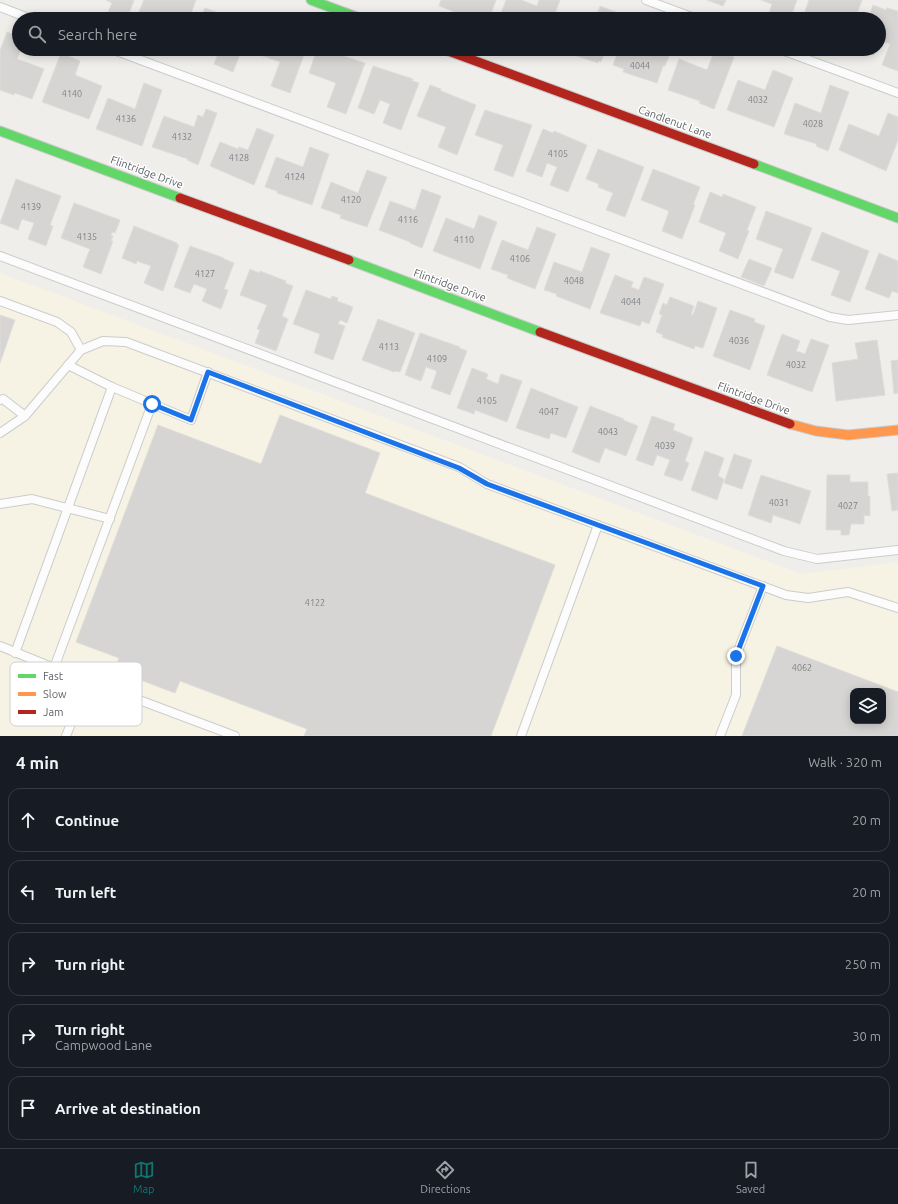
<!DOCTYPE html>
<meta charset="utf-8">
<style>
:root{--surface:#171b24;--page:#20242c;--text:#f1f3f6;--muted:#9ea1a6;--line:#363941;--accent:#0f766e}
body{margin:0;font-family:Ubuntu,sans-serif;background:var(--page);color:var(--text)}
.controls{position:absolute;right:12px;bottom:12px;display:grid;overflow:hidden;border-radius:8px;box-shadow:0 2px 10px #0003}
.controls button{width:36px;height:36px;display:grid;place-items:center;padding:0;border:0;border-bottom:1px solid var(--line);background:var(--surface);color:var(--text);font:20px sans-serif}
.stop{position:absolute;width:12px;height:12px;margin:-9px;border:3px solid #1a73e8;border-radius:50%;background:#fff}
.stop.end{background:#1a73e8;border-color:#fff;box-shadow:0 1px 4px #0008}
.list{margin:0;padding:0;list-style:none}
h2{display:flex;justify-content:space-between;align-items:center;height:52px;margin:0;padding:0 16px;font-size:17px}
h2 small{font-size:13px;font-weight:400;color:var(--muted)}
.list li{display:grid;grid-template-columns:26px 1fr auto;gap:12px;align-items:center;box-sizing:border-box;height:64px;margin:0 8px 8px;padding:0 8px;border:1px solid var(--line);border-radius:12px}
.list b{display:block;font-size:15px;white-space:nowrap}
.list p{margin:0;font-size:13px;white-space:nowrap;color:var(--muted)}
.list em{font-size:13px;font-style:normal;color:var(--muted)}
.icon{flex:none;width:22px;height:22px;fill:none;stroke:currentColor;stroke-width:2;stroke-linecap:round;stroke-linejoin:round}
.map{position:relative;flex:none;width:898px;height:736px;overflow:hidden}
.search{position:absolute;background:var(--surface);box-shadow:0 2px 10px #0003;left:12px;right:12px;top:12px;height:44px;display:flex;align-items:center;gap:10px;box-sizing:border-box;padding:0 14px;border-radius:22px;color:var(--muted);font-size:15px}
.sheet{height:412px;background:var(--surface)}
nav{display:flex;justify-content:space-around;align-items:center;box-sizing:border-box;height:56px;border-top:1px solid var(--line);background:var(--surface);font-size:11px;color:var(--muted)}
nav a{display:grid;justify-items:center;gap:2px}
nav .on{color:var(--accent)}
.map>svg:first-child{display:block}
.commercial{fill:#f7f3e4;fill-rule:evenodd}
.building{fill:#d6d5d3;stroke:#deddd9;fill-rule:evenodd}
.lines{fill:none;stroke-linecap:round;stroke-linejoin:round}
.lane-casing{stroke:#cbcccc;stroke-width:10}
.fast-casing{stroke:#cacacb;stroke-width:11}
.slow-casing{stroke:#cacacb;stroke-width:11}
.jam-casing{stroke:#cacacb;stroke-width:11}
.lane{stroke:#fdfcfc;stroke-width:8}
.fast{stroke:#63d668;stroke-width:9}
.slow{stroke:#ff974d;stroke-width:9}
.jam{stroke:#b3261e;stroke-width:9}
.route{stroke:#1a73e8;stroke-width:5}
.labels{text-anchor:middle;stroke-width:3;stroke-linejoin:round;paint-order:stroke}
.number-label{font-size:9px;fill:#7e8184}
.street-label{font-size:11px;fill:#5f6368;stroke:#fff}
.key{fill:#fff;stroke:#cfd0d2;stroke-width:1}
.key-label{font-size:11px;fill:#5f6368}
</style>
<div class="map">
<svg width="898" height="736" viewBox="0 0 898 736">
<rect width="100%" height="100%" fill="#efeeea"/>
<path class="commercial" d="M0,273L801,574L898,562V736H0ZM853,691H883V721H853Z"/>
<g class="building">
<polygon points="106,0 134,0 127,19 105,19 112,3"/>
<polygon points="144,0 196,0 189,19 152,19 138,14"/>
<polygon points="441,0 496,0 489,19 481,19 475,16 474,19 439,6"/>
<polygon points="506,0 521,0 537,6 539,0 560,0 553,19 499,19"/>
<polygon points="707,0 726,0 723,6"/>
<polygon points="761,0 797,0 790,19 767,19 772,4"/>
<polygon points="809,0 862,0 855,19 816,19 804,14"/>
<polygon points="873,5 886,10 887,8 898,11 898,71 882,65 890,44 879,40 879,41 879,19 868,19"/>
<polygon points="600,6 621,14 619,19 596,19"/>
<polygon points="205,8 234,19 200,19"/>
<polygon points="7,32 19,37 19,49 21,49 17,59 44,69 32,99 15,93 14,95 0,90 0,51"/>
<polygon points="220,49 242,49 233,72 214,64"/>
<polygon points="253,49 306,49 290,93 271,86 280,62 252,52"/>
<polygon points="317,49 322,49 365,63 346,114 327,107 336,83 309,73"/>
<polygon points="567,49 606,49 601,62 599,61 598,63 571,54 572,51"/>
<polygon points="619,49 672,49 665,66 663,66 657,83 623,72 624,69 613,65"/>
<polygon points="859,49 876,49 874,55"/>
<polygon points="715,50 734,57 714,109 699,103 700,101 668,90 679,59 707,70"/>
<polygon points="61,53 80,61 75,75 102,86 89,119 42,102"/>
<polygon points="373,66 413,79 412,81 419,83 401,130 383,123 390,104 380,100 374,114 358,108"/>
<polygon points="773,70 793,78 774,127 727,110 738,80 765,90"/>
<polygon points="144,83 162,90 142,146 96,129 108,98 135,109"/>
<polygon points="430,85 441,89 441,91 476,105 457,155 438,147 446,127 417,116"/>
<polygon points="830,85 849,92 828,151 816,146 817,144 784,134 795,103 821,113"/>
<polygon points="206,109 217,113 198,165 187,160 188,159 152,147 164,116 194,127 198,115 203,117"/>
<polygon points="485,110 532,125 513,177 494,170 503,145 475,135"/>
<polygon points="888,113 898,117 898,140 886,171 839,150 849,124 879,136"/>
<polygon points="257,128 274,135 254,185 210,166 220,142 238,149 239,147 248,150"/>
<polygon points="543,129 553,133 554,131 587,145 568,192 550,185 557,167 547,163 542,177 526,171"/>
<polygon points="310,147 329,154 312,205 277,193 277,191 265,187 276,157 303,167"/>
<polygon points="598,149 644,167 625,217 606,210 613,193 598,187 599,184 586,179"/>
<polygon points="653,169 700,187 693,205 695,205 682,239 662,231 669,211 641,200"/>
<polygon points="367,170 387,177 367,227 340,218 341,215 321,208 331,182 358,193"/>
<polygon points="16,179 61,196 50,225 53,226 46,246 28,239 34,223 22,219 18,230 0,223"/>
<polygon points="422,189 441,196 422,248 410,243 410,242 379,230 390,201 415,210"/>
<polygon points="710,192 722,197 723,194 756,207 747,230 749,231 738,259 719,251 726,233 699,222"/>
<polygon points="74,203 120,220 115,233 112,232 111,235 113,236 111,241 113,241 101,274 83,267 90,249 61,238"/>
<polygon points="766,211 812,228 793,279 774,272 783,249 756,239"/>
<polygon points="479,215 497,222 480,269 433,251 446,218 474,229"/>
<polygon points="134,226 177,243 177,245 179,245 163,291 144,283 151,266 137,261 136,264 122,258"/>
<polygon points="537,227 556,234 535,289 507,278 508,275 491,269 502,240 528,250"/>
<polygon points="822,232 869,251 850,302 831,295 840,271 811,260"/>
<polygon points="190,246 224,258 224,259 234,263 224,289 228,290 221,309 202,301 207,289 194,284 190,293 174,287"/>
<polygon points="591,247 610,254 590,309 556,296 557,294 544,290 554,262 582,272"/>
<polygon points="879,253 898,261 898,293 892,291 889,298 865,289"/>
<polygon points="749,259 772,268 764,286 741,277"/>
<polygon points="250,269 259,273 260,271 286,281 285,283 293,286 282,316 288,319 276,351 255,343 260,330 257,329 267,305 240,295"/>
<polygon points="615,275 633,282 631,287 639,290 644,277 664,284 649,324 642,321 640,326 600,313"/>
<polygon points="306,290 331,299 332,296 338,298 337,301 353,307 347,323 340,320 338,324 345,326 333,360 314,353 320,334 293,324"/>
<polygon points="670,297 694,306 691,314 693,315 698,301 717,308 703,348 695,346 694,349 662,337 663,335 656,332 662,315 659,314 663,303 667,305"/>
<polygon points="730,310 755,319 754,322 765,326 750,370 713,356"/>
<polygon points="0,315 15,320 0,363"/>
<polygon points="378,319 415,333 400,372 395,371 394,372 362,360"/>
<polygon points="420,333 460,347 459,348 467,351 450,395 431,388 437,371 426,367 421,381 405,375"/>
<polygon points="782,334 800,341 796,351 805,354 811,339 829,345 812,392 767,375"/>
<polygon points="877,340 885,395 836,401 832,363 858,359 855,343"/>
<polygon points="898,360 898,393 894,394 891,361"/>
<polygon points="472,368 488,374 486,379 498,384 501,374 522,381 507,422 475,410 474,414 457,408"/>
<polygon points="531,388 578,407 566,438 551,433 549,439 516,428"/>
<polygon points="590,406 624,419 623,420 638,426 626,456 605,448 599,463 572,452"/>
<polygon points="280,415 380,453 365,493 555,565 491,736 304,736 307,729 180,681 175,693 114,670 119,658 76,642 158,425 261,464"/>
<polygon points="652,416 675,424 673,430 693,438 685,461 689,463 682,481 664,475 670,460 657,455 653,466 636,460"/>
<polygon points="705,451 724,458 718,476 724,479 717,500 691,490"/>
<polygon points="734,454 752,460 742,489 724,483"/>
<polygon points="898,473 898,510 892,511 887,474"/>
<polygon points="761,475 811,491 800,524 773,515 771,523 748,515"/>
<polygon points="827,475 850,475 850,482 868,482 868,496 870,496 870,516 864,515 864,524 851,524 849,535 841,535 841,530 826,530"/>
<path d="M777,646L898,692V736H742ZM853,691H883V721H853Z"/>
</g>
<g class="lines">
<g class="lane-casing">
<g id="lane">
<polyline points="646,0 697,19"/>
<polyline points="0,7 31,19"/>
<polyline points="111,49 830,317 848,320 898,315"/>
<polyline points="779,49 898,93"/>
<polyline points="0,256 784,551 817,559 898,550"/>
<polyline points="0,301 57,322 71,332 81,350"/>
<polyline points="68,365 112,387"/>
<polyline points="0,400 3,399 25,416"/>
<polyline points="0,433 25,416 81,350 103,341 126,342 459,467 487,484 786,595 808,598 848,592 898,608"/>
<polyline points="0,504 32,499 110,519"/>
<polyline points="0,646 54,668 235,736"/>
<polyline points="15,653 112,387 191,420 208,372"/>
<polyline points="54,668 152,404"/>
<polyline points="66,736 88,681"/>
<polyline points="521,736 598,525"/>
<polyline points="720,736 736,695 736,656 763,586"/>
</g>
</g>
<g class="fast-casing">
<g id="fast">
<polyline points="311,0 362,19"/>
<polyline points="0,131 180,198"/>
<polyline points="754,164 898,218"/>
<polyline points="349,260 540,332"/>
</g>
</g>
<g class="slow-casing">
<polyline id="slow" points="790,424 816,431 848,435 898,430"/>
</g>
<g class="jam-casing">
<g id="jam">
<polyline points="443,49 754,164"/>
<polyline points="180,198 349,260"/>
<polyline points="540,332 790,424"/>
</g>
</g>
<use href="#lane" class="lane"/>
<use href="#fast" class="fast"/>
<use href="#slow" class="slow"/>
<use href="#jam" class="jam"/>
</g>
<g class="lines">
<polyline class="route" points="152,404 191,420 208,372 459,468 487,484 763,586 736,656"/>
</g>
<g class="labels">
<g class="number-label">
<text x="640" y="69">4044</text>
<text x="72" y="97">4140</text>
<text x="758" y="103">4032</text>
<text x="126" y="122">4136</text>
<text x="813" y="127">4028</text>
<text x="182" y="140">4132</text>
<text x="558" y="157">4105</text>
<text x="239" y="161">4128</text>
<text x="295" y="180">4124</text>
<text x="351" y="203">4120</text>
<text x="31" y="210">4139</text>
<text x="408" y="223">4116</text>
<text x="87" y="240">4135</text>
<text x="464" y="243">4110</text>
<text x="520" y="262">4106</text>
<text x="205" y="277">4127</text>
<text x="574" y="284">4048</text>
<text x="631" y="305">4044</text>
<text x="739" y="344">4036</text>
<text x="389" y="350">4113</text>
<text x="437" y="362">4109</text>
<text x="796" y="368">4032</text>
<text x="487" y="404">4105</text>
<text x="549" y="415">4047</text>
<text x="608" y="435">4043</text>
<text x="665" y="449">4039</text>
<text x="779" y="506">4031</text>
<text x="848" y="509">4027</text>
<text x="315" y="606">4122</text>
<text x="802" y="671">4062</text>
</g>
<g class="street-label">
<text transform="translate(675 122) rotate(20)" y="4">Candlenut Lane</text>
<text transform="translate(147 172) rotate(20)" y="4">Flintridge Drive</text>
<text transform="translate(450 285) rotate(20)" y="4">Flintridge Drive</text>
<text transform="translate(754 398) rotate(20)" y="4">Flintridge Drive</text>
</g>
</g>
<rect x="10" y="662" width="132" height="64" rx="6" class="key"/>
<rect x="18" y="674" width="18" height="4" fill="#63d668"/>
<rect x="18" y="692" width="18" height="4" fill="#ff974d"/>
<rect x="18" y="710" width="18" height="4" fill="#b3261e"/>
<g class="key-label">
<text x="43" y="680">Fast</text>
<text x="43" y="698">Slow</text>
<text x="43" y="716">Jam</text>
</g>
</svg>
<div class="controls">
<button><svg class="icon" aria-label="layers" viewBox="0 0 24 24"><path d="M12 4l9 5-9 5-9-5zM3 14l9 5 9-5"/></svg></button>
</div>
<div class="stop" style="left:152px;top:404px"></div>
<div class="stop end" style="left:736px;top:656px"></div>
<div class="search"><svg class="icon" aria-label="search" viewBox="0 0 24 24"><circle cx="10" cy="10" r="6"/><path d="M15 15l6 6"/></svg>Search here</div>
</div>
<section class="sheet">
<h2>4 min<small>Walk · 320 m</small></h2>
<ul class="list">
<li><svg class="icon" aria-label="ahead" viewBox="0 0 24 24"><path d="M12 20V5M6 11l6-6 6 6"/></svg><div><b>Continue</b></div><em>20 m</em></li>
<li><svg class="icon" aria-label="left" viewBox="0 0 24 24"><path d="M17 20v-9H6M10 6l-5 5 5 5"/></svg><div><b>Turn left</b></div><em>20 m</em></li>
<li><svg class="icon" aria-label="right" viewBox="0 0 24 24"><path d="M7 20v-9h11M14 6l5 5-5 5"/></svg><div><b>Turn right</b></div><em>250 m</em></li>
<li><svg class="icon" aria-label="right" viewBox="0 0 24 24"><path d="M7 20v-9h11M14 6l5 5-5 5"/></svg><div><b>Turn right</b><p>Campwood Lane</p></div><em>30 m</em></li>
<li><svg class="icon" aria-label="arrive" viewBox="0 0 24 24"><path d="M6 21V4h12l-3 4 3 4H6"/></svg><div><b>Arrive at destination</b></div></li>
</ul>
</section>
<nav>
<a class="on"><svg class="icon" aria-label="map" viewBox="0 0 24 24"><path d="M3 6l6-2 6 2 6-2v14l-6 2-6-2-6 2zM9 4v14M15 6v14"/></svg>Map</a>
<a><svg class="icon" aria-label="directions" viewBox="0 0 24 24"><path d="M12 3l9 9-9 9-9-9zM9 14v-3h6M13 9l2 2-2 2"/></svg>Directions</a>
<a><svg class="icon" aria-label="saved" viewBox="0 0 24 24"><path d="M7 4h10v16l-5-4-5 4z"/></svg>Saved</a>
</nav>
